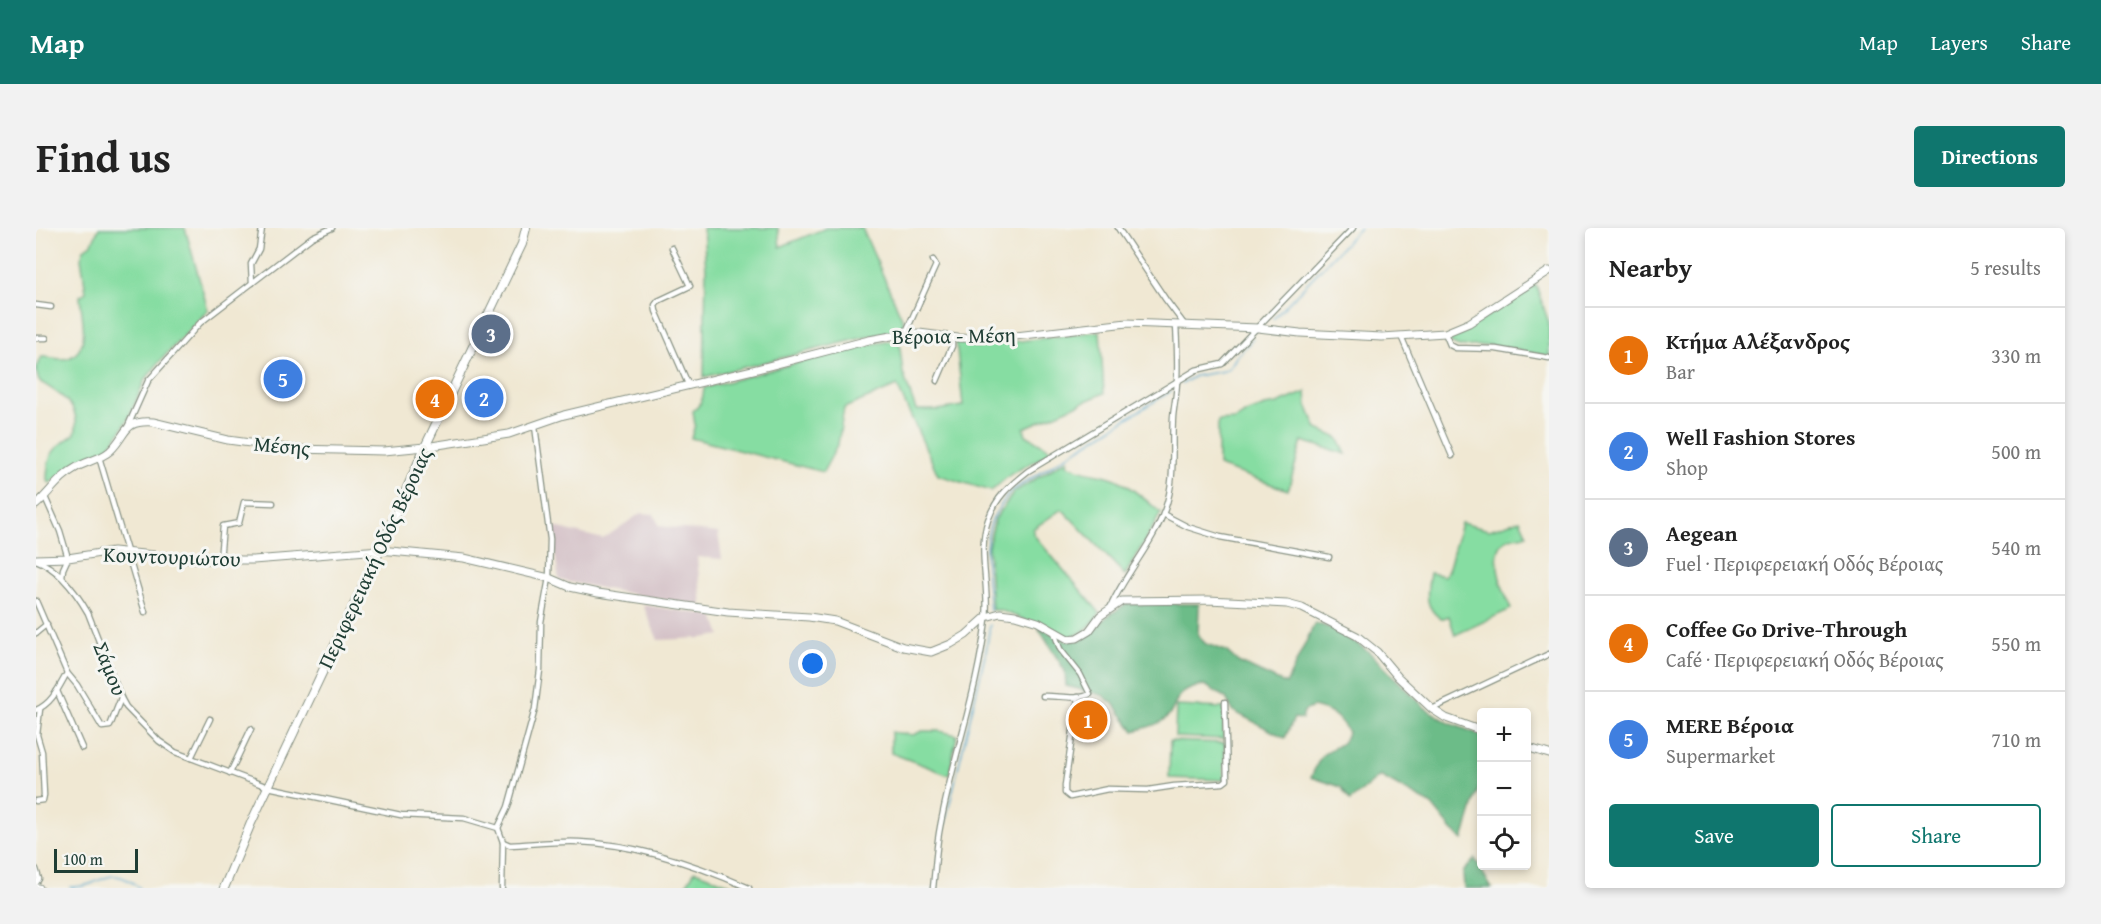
<!DOCTYPE html>
<meta charset="utf-8">
<style>
:root{--surface:#fff;--page:#f2f2f2;--text:#222;--muted:#767676;--line:#e0e0e0;--accent:#0f766e}
body{margin:0;font-family:"Gentium Book Plus",serif;background:var(--page);color:var(--text)}
.controls{position:absolute;right:18px;bottom:18px;display:grid;overflow:hidden;border-radius:6px;box-shadow:0 3px 9px #0003}
.controls button{width:54px;height:54px;display:grid;place-items:center;padding:0;border:0;border-bottom:2px solid var(--line);background:var(--surface);color:var(--text);font:30px sans-serif}
.scale{position:absolute;left:18px;bottom:15px;width:84px;box-sizing:border-box;padding-left:6px;border:3px solid #1f3d34;border-top:0;font-size:16px;line-height:21px;white-space:nowrap;color:#1f3d34;-webkit-text-stroke:4px #f6f6f2;paint-order:stroke}
.you{position:absolute;left:777px;top:436px;width:21px;height:21px;margin:-15px;border:4px solid #fff;border-radius:50%;background:#1a73e8;box-shadow:0 0 0 9px #1a73e833}
.badge{display:grid;place-items:center;width:39px;height:39px;border-radius:50%;background:var(--accent);color:#fff;font-size:20px;font-weight:700}
.pin{position:absolute;translate:-50% -50%;border:3px solid #fff;box-shadow:0 2px 6px #0006}
.list{margin:0;padding:0;list-style:none}
h2{display:flex;justify-content:space-between;align-items:center;height:78px;margin:0;padding:0 24px;font-size:26px}
h2 small{font-size:20px;font-weight:400;color:var(--muted)}
.list li{display:grid;grid-template-columns:39px 1fr auto;gap:18px;align-items:center;box-sizing:border-box;height:96px;padding:0 24px;border-top:2px solid var(--line)}
.list b{display:block;font-size:22px;white-space:nowrap}
.list p{margin:0;font-size:20px;white-space:nowrap;color:var(--muted)}
.list em{font-size:20px;font-style:normal;color:var(--muted)}
.actions{display:flex;gap:12px;padding:18px 24px}
.actions a{flex:1;padding:14px 0;border:2px solid var(--accent);border-radius:6px;text-align:center;font-size:21px;color:var(--accent)}
.actions .main{background:var(--accent);color:#fff}
.icon{flex:none;width:33px;height:33px;fill:none;stroke:currentColor;stroke-width:2;stroke-linecap:round;stroke-linejoin:round}
.map{position:relative;flex:none;width:1513px;height:660px;overflow:hidden;border-radius:6px}
header{display:flex;align-items:center;gap:36px;box-sizing:border-box;height:84px;padding:0 30px;background:var(--accent);color:#fff}
header strong{font-size:28px}
nav{display:flex;gap:33px;margin-inline-start:auto;font-size:21px}
.intro{display:flex;align-items:center;justify-content:space-between;box-sizing:border-box;height:144px;padding:0 36px}
h1{margin:0;font-size:42px}
.button{padding:15px 27px;border-radius:6px;background:var(--accent);color:#fff;font-size:21px;font-weight:700}
main{display:flex;gap:36px;padding:0 36px}
aside{flex:1;background:var(--surface);border-radius:6px;box-shadow:0 3px 9px #0003}
.map>svg:first-child{display:block}
.industrial{fill:#d2bec4}
.green{fill:#86dda2;stroke:#528d6b;stroke-width:1.5}
.forest{fill:#6cbc88;stroke:#467c5e;stroke-width:1.5}
.lines{fill:none;stroke-linecap:round;stroke-linejoin:round}
.stream{stroke:#4fa5cc;stroke-width:1.5}
.street-casing{stroke:#889284;stroke-width:7}
.secondary-casing{stroke:#889284;stroke-width:9}
.primary-casing{stroke:#889284;stroke-width:10}
.street{stroke:#fff;stroke-width:4.5}
.secondary{stroke:#fff;stroke-width:7}
.primary{stroke:#fff;stroke-width:8}
.labels{text-anchor:middle;stroke-width:6;stroke-linejoin:round;paint-order:stroke}
.street-label{font-size:21px;fill:#1f3d34;stroke:#f6f6f2}
</style>
<header>
<strong>Map</strong>
<nav><a>Map</a><a>Layers</a><a>Share</a></nav>
</header>
<div class="intro"><h1>Find us</h1><a class="button">Directions</a></div>
<main>
<div class="map">
<svg width="1513" height="660" viewBox="0 0 1513 660">
<rect width="100%" height="100%" fill="#f6f6f2"/>
<filter id="ink" filterUnits="userSpaceOnUse"><feTurbulence type="fractalNoise" baseFrequency=".0167" numOctaves="2"/><feDisplacementMap in="SourceGraphic" scale="12" xChannelSelector="R" yChannelSelector="G"/><feConvolveMatrix kernelMatrix="1 2 1 2 8 2 1 2 1" color-interpolation-filters="sRGB"/></filter>
<filter id="wash" filterUnits="userSpaceOnUse"><feTurbulence type="fractalNoise" baseFrequency=".008" numOctaves="4" result="noise"/><feDisplacementMap in="SourceGraphic" scale="24" xChannelSelector="R" yChannelSelector="G"/><feGaussianBlur stdDeviation="1.35" result="paint"/><feColorMatrix in="noise" values="0 0 0 0 0 0 0 0 0 0 0 0 0 0 0 0 0 1.4 0 .05"/><feComposite in="paint" operator="in"/></filter>
<g filter="url(#wash)">
<rect width="100%" height="100%" fill="#f0e8d3"/>
<g class="industrial">
<polygon points="605,285 618,286 623,298 682,305 686,331 661,329 666,378 638,374 523,352 515,298 567,311"/>
<polygon points="607,377 678,388 685,407 665,410 622,412"/>
</g>
<g class="green">
<path d="M63,0H149L172,82L124,133L109,152L91,193L82,207L71,221L38,236L14,255L11,253C11,225 17,221 39,206C46,177 25,167 3,153C0,145 0,137 5,129C14,128 24,133 33,130C56,121 45,86 44,68L50,64L45,30L48,21L56,15Z"/>
<polygon points="667,0 742,0 744,19 790,0 826,0 869,97 866,102 826,110 668,149 670,42"/>
<polygon points="1500,57 1513,95 1513,128 1453,117 1423,119 1416,116 1413,110 1431,101"/>
<path d="M1064,103L1068,165L988,200L990,207L1017,223L975,246L955,263L902,247L861,158L808,180L802,216L787,244L655,210L659,197L657,183C665,177 667,171 668,160L823,118L863,112L867,145L880,182H902L927,178L920,113L968,115Z"/>
<polygon points="1270,164 1271,177 1281,201 1302,210 1310,226 1266,213 1252,262 1182,238 1182,193 1199,192 1210,185 1229,178 1241,176"/>
<path d="M1032,231L1031,236C1046,246 1064,244 1080,251C1097,260 1111,273 1125,285L1089,347L1026,281L997,301V306L1064,385C1055,397 1048,406 1033,409L964,382H956L952,318L959,291L978,264Z"/>
<path d="M1484,292L1491,307C1485,308 1477,308 1472,311C1450,322 1468,365 1475,381L1419,407L1413,388L1405,391C1387,378 1391,365 1394,345L1408,348L1412,343L1425,295L1453,302Z"/>
<polygon points="1140,478 1188,480 1187,511 1139,509"/>
<polygon points="886,503 903,503 921,507 913,547 855,525 855,504 877,507"/>
<polygon points="1134,513 1189,515 1188,552 1133,550"/>
<polygon points="659,643 703,660 648,660"/>
</g>
<g class="forest">
<path d="M1090,376H1163L1162,408L1170,416L1190,423L1202,434L1250,456L1279,395L1303,403L1333,424L1389,480L1413,495L1445,507V552L1427,612L1416,602L1396,577L1344,548L1314,573L1305,559L1275,549C1278,543 1282,532 1287,527C1296,518 1309,519 1312,504C1301,486 1296,484 1277,479L1268,483L1266,491L1258,490L1249,510L1197,483L1190,470L1169,457C1130,464 1147,479 1126,493C1119,498 1107,500 1098,503L1079,477L1066,467L1030,458L1029,443L1003,401H1007L1030,413L1046,412L1057,405L1070,389Z"/>
<polygon points="1439,631 1455,659 1456,660 1428,660 1427,644"/>
</g>
<g class="lines">
<g class="stream">
<polyline points="1237,91 1324,0"/>
<polyline points="1146,156 1159,148 1188,143 1194,139 1201,128 1217,111"/>
<path d="M954,383C952,354 945,319 956,292C961,282 968,272 975,263L1135,163"/>
<path d="M34,659C69,660 69,633 104,660"/>
<polyline points="901,660 905,612 950,423 954,397"/>
</g>
</g>
</g>
<g filter="url(#ink)">
<g class="lines">
<g class="street-casing">
<g id="street">
<polyline points="1082,0 1130,72 1148,96"/>
<polyline points="636,20 654,58 622,73 619,77 620,83 652,156"/>
<polyline points="216,55 215,36 223,21 226,0"/>
<polyline points="0,77 15,79"/>
<polyline points="1409,105 1414,117 1420,120 1460,121 1513,130"/>
<polyline points="869,106 900,37 897,32"/>
<polyline points="1365,108 1416,228"/>
<polyline points="0,110 10,110"/>
<polyline points="901,153 916,118 916,109"/>
<polyline points="91,200 112,153 164,95 276,9 296,0"/>
<polyline points="63,229 109,384"/>
<polyline points="9,269 24,303 32,330 27,341 26,349"/>
<polyline points="1127,286 1152,299 1184,309 1293,329"/>
<path d="M0,332C23,341 40,364 52,385L85,470L90,479L123,513L139,524L232,559L365,587L428,590L462,600L467,614L474,617C497,616 520,613 543,614C601,616 661,637 713,660"/>
<polyline points="184,332 187,298 203,295 208,274 237,275"/>
<path d="M0,373L31,445C23,459 16,476 0,482"/>
<path d="M1075,378C1090,344 1117,316 1129,281C1140,250 1135,221 1137,189C1138,177 1141,165 1141,152C1142,134 1141,115 1140,97"/>
<polyline points="0,405 11,396"/>
<polyline points="31,445 41,457 66,499 74,498 85,470"/>
<polyline points="21,463 46,520"/>
<path d="M1007,468C1021,467 1042,473 1054,466L1044,446L1024,421L1018,404"/>
<polyline points="1042,469 1029,557 1029,565 1034,569 1072,561 1112,562 1138,558 1187,555 1191,552 1189,474"/>
<polyline points="1396,481 1513,426"/>
<polyline points="155,530 174,491"/>
<polyline points="194,545 215,501"/>
<polyline points="0,573 7,572 8,567 6,524 1,507 4,481"/>
<polyline points="462,600 472,579 499,481 504,442 505,394 513,350 514,311 499,198"/>
<polyline points="0,641 3,651 0,655"/>
<polyline points="466,660 467,614"/>
<path d="M897,660C899,642 900,623 903,605C915,534 942,464 950,391C954,358 941,324 952,292C960,269 974,257 992,243L1160,142L1186,136L1317,0"/>
</g>
</g>
<g class="secondary-casing">
<g id="secondary">
<path d="M0,277C14,264 24,248 41,239C51,233 65,231 74,223C92,206 86,192 117,194L192,212L258,221L348,223L389,219L473,206L528,187L721,141L833,112L861,107L883,105L922,110L953,111L1091,95L1222,100L1264,105L1346,109L1409,105L1433,95L1513,43"/>
<polyline points="0,331 32,330 77,323 169,332 217,332 344,322 428,330 513,350 534,359 562,365 692,384 773,389 799,393 867,419 895,424 915,416 930,407 950,389 964,385 979,387 1002,394 1032,411 1041,410 1053,403 1064,388 1086,373 1172,372 1251,376 1266,380 1321,408 1341,424 1362,449 1396,481 1410,490 1446,503"/>
<polyline points="1490,519 1513,526"/>
<polyline points="0,660 3,660"/>
</g>
</g>
<g class="primary-casing">
<polyline id="primary" points="188,660 215,595 344,322 389,219 476,37 486,16 490,0"/>
</g>
<use href="#street" class="street"/>
<use href="#secondary" class="secondary"/>
<use href="#primary" class="primary"/>
</g>
</g>
<g class="labels">
<g class="street-label">
<text transform="translate(918 108) rotate(-1)" y="7">Βέροια - Μέση</text>
<text transform="translate(246 218) rotate(5)" y="7">Μέσης</text>
<text transform="translate(136 329) rotate(2)" y="7">Κουντουριώτου</text>
<text transform="translate(339 330) rotate(-65)" y="7">Περιφερειακή Οδός Βέροιας</text>
<text transform="translate(74 441) rotate(68)" y="7">Σάμου</text>
</g>
</g>
</svg>
<div class="controls">
<button>+</button>
<button>−</button>
<button><svg class="icon" aria-label="locate" viewBox="0 0 24 24"><circle cx="12" cy="12" r="6"/><path d="M12 2v4M12 18v4M2 12h4M18 12h4"/></svg></button>
</div>
<div class="scale">100 m</div>
<div class="you"></div>
<div class="pin badge" style="left:1052px;top:492px;background:#e8710a">1</div>
<div class="pin badge" style="left:448px;top:170px;background:#3f7fe0">2</div>
<div class="pin badge" style="left:455px;top:106px;background:#5c6f8a">3</div>
<div class="pin badge" style="left:399px;top:171px;background:#e8710a">4</div>
<div class="pin badge" style="left:247px;top:151px;background:#3f7fe0">5</div>
</div>
<aside>
<h2>Nearby<small>5 results</small></h2>
<ul class="list">
<li><span class="badge" style="background:#e8710a">1</span><div><b>Κτήμα Αλέξανδρος</b><p>Bar</p></div><em>330 m</em></li>
<li><span class="badge" style="background:#3f7fe0">2</span><div><b>Well Fashion Stores</b><p>Shop</p></div><em>500 m</em></li>
<li><span class="badge" style="background:#5c6f8a">3</span><div><b>Aegean</b><p>Fuel · Περιφερειακή Οδός Βέροιας</p></div><em>540 m</em></li>
<li><span class="badge" style="background:#e8710a">4</span><div><b>Coffee Go Drive-Through</b><p>Café · Περιφερειακή Οδός Βέροιας</p></div><em>550 m</em></li>
<li><span class="badge" style="background:#3f7fe0">5</span><div><b>MERE Βέροια</b><p>Supermarket</p></div><em>710 m</em></li>
</ul>
<div class="actions"><a class="main">Save</a><a>Share</a></div>
</aside>
</main>
